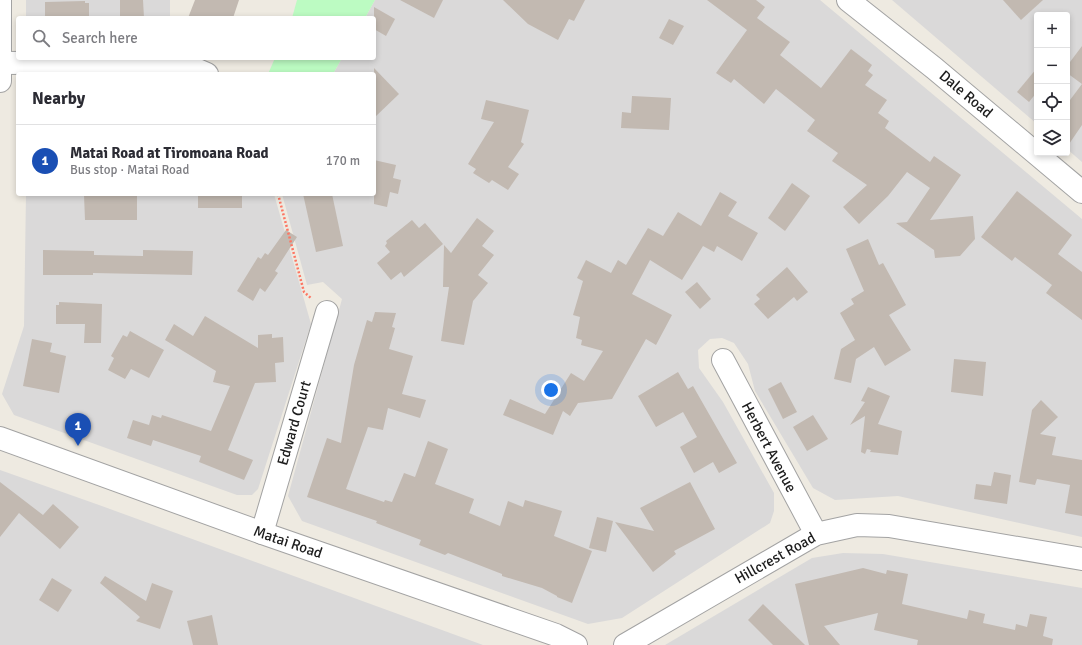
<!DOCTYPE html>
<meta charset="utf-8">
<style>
:root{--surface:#fff;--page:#f2f2f3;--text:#2b2b33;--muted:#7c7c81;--line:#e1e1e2;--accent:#c80300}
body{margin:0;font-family:Signika,sans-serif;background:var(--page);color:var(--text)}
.controls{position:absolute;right:12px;top:12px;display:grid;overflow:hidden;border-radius:4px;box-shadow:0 2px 6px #0003}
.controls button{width:36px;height:36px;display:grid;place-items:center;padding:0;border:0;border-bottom:1px solid var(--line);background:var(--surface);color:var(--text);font:20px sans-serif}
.you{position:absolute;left:551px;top:390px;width:14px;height:14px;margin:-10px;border:3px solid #fff;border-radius:50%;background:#1a73e8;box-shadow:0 0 0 6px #1a73e833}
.badge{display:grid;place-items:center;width:26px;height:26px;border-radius:50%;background:var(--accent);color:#fff;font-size:13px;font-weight:700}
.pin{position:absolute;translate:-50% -33px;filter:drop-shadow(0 1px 2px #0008)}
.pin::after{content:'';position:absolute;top:21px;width:14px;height:12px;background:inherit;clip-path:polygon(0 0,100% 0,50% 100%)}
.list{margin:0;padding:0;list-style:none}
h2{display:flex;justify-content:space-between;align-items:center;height:52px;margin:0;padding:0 16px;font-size:17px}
h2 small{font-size:13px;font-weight:400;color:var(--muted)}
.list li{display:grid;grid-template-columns:26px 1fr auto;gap:12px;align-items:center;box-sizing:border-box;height:72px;padding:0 16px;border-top:1px solid var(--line)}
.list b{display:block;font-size:15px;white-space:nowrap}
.list p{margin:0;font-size:13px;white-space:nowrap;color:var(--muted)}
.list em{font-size:13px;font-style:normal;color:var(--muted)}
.icon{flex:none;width:22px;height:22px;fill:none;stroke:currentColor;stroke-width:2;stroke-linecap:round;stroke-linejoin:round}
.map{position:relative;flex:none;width:1082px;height:645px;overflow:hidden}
.search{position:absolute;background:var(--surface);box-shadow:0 2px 6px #0003;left:16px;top:16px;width:360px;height:44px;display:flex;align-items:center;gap:10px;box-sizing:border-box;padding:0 14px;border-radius:4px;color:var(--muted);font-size:15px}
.panel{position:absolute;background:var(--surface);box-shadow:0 2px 6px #0003;left:16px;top:72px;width:360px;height:124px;border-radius:4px}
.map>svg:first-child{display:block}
.residential{fill:#dad9d9}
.park{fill:#bcfbc2}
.building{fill:#c2b9b1}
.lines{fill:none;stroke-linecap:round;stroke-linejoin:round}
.minor-casing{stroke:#a3a3a3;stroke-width:24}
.path{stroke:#fd7663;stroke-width:2.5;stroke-dasharray:2 2;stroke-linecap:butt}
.minor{stroke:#fff;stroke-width:22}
.labels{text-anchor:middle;stroke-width:3;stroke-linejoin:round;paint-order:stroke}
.street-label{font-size:15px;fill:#1c1c1c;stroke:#fff}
</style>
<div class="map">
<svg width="1082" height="645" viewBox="0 0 1082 645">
<rect width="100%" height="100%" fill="#eeeae1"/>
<g class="residential">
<rect x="26" y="0" width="144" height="18"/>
<polygon points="375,0 820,0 1082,219 1082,537 898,496 835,500 813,488 755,391 748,364 734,343 722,338 710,339 698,350 699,368 723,402 774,493 774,511 770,523 622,618 588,624 302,521 288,496 342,299 323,282 307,285 282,194 374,194 374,74 333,74 342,58 374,58 374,18 365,18"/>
<polygon points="892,0 1082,0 1082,162 1067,149 1067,15 1037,15 1037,124"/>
<polygon points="26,194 274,194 311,324 258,489 252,495 237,495 14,415 2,394 24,326"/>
<polygon points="0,470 99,505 483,645 0,645"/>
<polygon points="843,553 883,554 1082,588 1082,645 665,645 812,558"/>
</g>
<g class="park">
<polygon points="297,0 375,0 365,18 292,18"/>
<polygon points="275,58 342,58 333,74 268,74"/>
</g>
<g class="building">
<polygon points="120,0 143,0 144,18 120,18"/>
<polygon points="195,0 239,0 233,18 188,18"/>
<polygon points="400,0 443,0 434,18"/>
<polygon points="503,0 585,0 574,21 569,19 558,40 528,24"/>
<polygon points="707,0 756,0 765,7 757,18 790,42 780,55 821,88 851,49 872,65 868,71 873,75 865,85 887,100 878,113 889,121 885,128 930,162 934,156 961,175 930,220 973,216 975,239 960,256 935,258 934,250 896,223 907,222 930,188 907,172 888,196 859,224 843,207 867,185 832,161 838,153 807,131 815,120 776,89 764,104 734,79 731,83 716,73 747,30"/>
<polygon points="1003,0 1043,0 1021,20"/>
<polygon points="85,1 85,3 89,3 89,18 45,18 45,2"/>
<polygon points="374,7 395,19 386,36 374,29"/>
<polygon points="669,19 684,26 673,45 659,38"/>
<polygon points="1082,46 1082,125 1067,147 1067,104 1082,84 1067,73 1067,66"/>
<polygon points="374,68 399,94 374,118"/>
<polygon points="1037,68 1037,92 1029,102 1017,92"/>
<polygon points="632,96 671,98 669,130 621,128 622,112 631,113"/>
<polygon points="486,100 529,110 521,142 524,144 508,167 519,174 508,190 492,180 489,183 473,173 476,169 468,164 494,122 481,119"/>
<polygon points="374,160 396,165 393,178 401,180 398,194 390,192 387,207 374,204"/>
<polygon points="792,183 810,196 785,231 768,218"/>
<polygon points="1017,191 1072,235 1058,254 1082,272 1082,320 1046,293 1052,285 1015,257 1012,261 981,237"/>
<polygon points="720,192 737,202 728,216 758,233 742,261 717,246 714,252 703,246 682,280 650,260 632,294 672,315 656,345 646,339 612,399 578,403 570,416 563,411 553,435 503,415 510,399 545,414 571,373 584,381 603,351 581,345 582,340 576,338 580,317 573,315 583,281 577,278 586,260 611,273 618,260 626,265 648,228 663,236 678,212 701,226"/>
<polygon points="137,194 137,220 85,220 84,195"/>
<rect x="198" y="194" width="44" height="14"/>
<polygon points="303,194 332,194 343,246 316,252"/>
<polygon points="477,218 494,231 482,246 494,255 478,275 488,283 473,301 464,345 441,341 449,287 443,287 444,245 451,253"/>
<polygon points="412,220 419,228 425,223 443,244 404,277 401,272 391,280 377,263 390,252 385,246 387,243 386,241"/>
<polygon points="286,230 297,237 275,271 278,273 265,292 260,288 253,301 237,291 258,257 261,259 265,253 268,255"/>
<polygon points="868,239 879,265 883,263 906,305 889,315 911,350 885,366 874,347 856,359 851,383 834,379 841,349 855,340 840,313 854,304 851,299 864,291 846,249"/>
<polygon points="43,250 94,251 94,255 143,256 143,250 193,251 192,275 93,273 93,275 43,275"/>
<polygon points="787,267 808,292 797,301 794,297 768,319 754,304 760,299 756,295"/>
<polygon points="697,282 711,299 700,309 685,292"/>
<polygon points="59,302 102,304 101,343 84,343 85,324 56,324 56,305 59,305"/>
<polygon points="375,312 396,313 392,327 395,328 389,349 413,356 402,394 426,400 420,418 388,408 383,430 368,427 346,489 384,502 385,500 392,502 404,473 415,477 428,441 448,449 435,484 474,499 469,513 500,526 508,501 523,507 525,500 562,511 554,536 592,551 572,603 557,597 557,596 542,588 502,576 502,574 448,553 445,555 419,545 421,540 376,523 377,521 307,497 327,438 341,443 354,365 367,320 372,322"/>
<polygon points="205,316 258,348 258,335 272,334 272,338 283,337 284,362 275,363 276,382 255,383 228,450 253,460 244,480 199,462 201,456 153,440 151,446 127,438 133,420 149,425 152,415 161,418 162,415 211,431 230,386 213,382 216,371 165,340 174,324 193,336"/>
<polygon points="130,331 164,350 149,378 131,369 125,379 108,370 114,358 111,356 123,335 127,337"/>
<polygon points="32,339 52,343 50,352 66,356 59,393 23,386"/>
<polygon points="954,359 986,362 983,396 951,392"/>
<polygon points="678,372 688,389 693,386 737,463 719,473 713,462 694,473 680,447 697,437 683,412 656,427 638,396"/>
<polygon points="781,382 797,412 783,419 768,389"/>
<polygon points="868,387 890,396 878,424 902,431 898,455 870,452 871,450 867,449 865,454 861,452 865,416 850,425 865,402 861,401"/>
<polygon points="1041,400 1058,417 1040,434 1056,437 1052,455 1082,460 1082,516 1065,513 1070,485 1037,479 1035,485 1019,482 1032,410"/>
<polygon points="813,415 828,439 807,451 793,427"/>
<polygon points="994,472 1011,475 1007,504 974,499 976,484 991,486"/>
<polygon points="0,482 43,515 53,504 79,527 60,549 19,513 0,537"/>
<polygon points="690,482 715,529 674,551 676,554 653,572 615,522 654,531 640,508"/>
<polygon points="597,517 613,521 606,552 589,548"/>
<polygon points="863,568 886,574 887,570 908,574 902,604 967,619 969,610 985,614 983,623 1015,630 1016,624 1027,627 1030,614 1047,617 1043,636 1053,639 1052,645 917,645 918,640 874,630 878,613 824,626 840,645 809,645 795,584"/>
<polygon points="105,576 146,601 152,583 173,591 160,629 136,621 140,617 100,583"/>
<polygon points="52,578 72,590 58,612 39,600"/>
<polygon points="763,604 805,645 773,645 748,620"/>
<polygon points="212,615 218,645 193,645 187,621"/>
</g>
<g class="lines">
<g class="minor-casing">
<g id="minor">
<polyline points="848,0 934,68 1082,192"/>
<polyline points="0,63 173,62 184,64 207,74"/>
<polyline points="0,81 0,0"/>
<polyline points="723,360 816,534"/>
<polyline points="0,438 262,533 556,635 576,645"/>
<polyline points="262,533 327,312"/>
<polyline points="625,645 816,534 857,525 889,526 1082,559"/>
</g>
</g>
<polyline class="path" points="278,194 304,292 312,299"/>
<use href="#minor" class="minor"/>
</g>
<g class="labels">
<g class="street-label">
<text transform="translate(966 94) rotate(40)" y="5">Dale Road</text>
<text transform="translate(294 423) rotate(-74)" y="5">Edward Court</text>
<text transform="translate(769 447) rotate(62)" y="5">Herbert Avenue</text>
<text transform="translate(288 542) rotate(19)" y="5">Matai Road</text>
<text transform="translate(775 558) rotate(-29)" y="5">Hillcrest Road</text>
</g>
</g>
</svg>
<div class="controls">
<button>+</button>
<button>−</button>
<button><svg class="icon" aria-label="locate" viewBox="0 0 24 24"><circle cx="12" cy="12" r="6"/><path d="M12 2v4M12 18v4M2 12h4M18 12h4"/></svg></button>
<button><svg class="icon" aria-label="layers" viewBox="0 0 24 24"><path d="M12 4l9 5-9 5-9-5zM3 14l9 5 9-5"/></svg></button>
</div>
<div class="you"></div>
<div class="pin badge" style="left:78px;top:446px;background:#1a4fb4">1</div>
<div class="search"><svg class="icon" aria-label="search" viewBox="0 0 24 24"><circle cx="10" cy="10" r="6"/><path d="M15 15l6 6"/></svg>Search here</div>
<section class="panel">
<h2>Nearby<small></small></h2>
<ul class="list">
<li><span class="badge" style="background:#1a4fb4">1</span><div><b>Matai Road at Tiromoana Road</b><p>Bus stop · Matai Road</p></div><em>170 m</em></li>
</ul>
</section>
</div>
